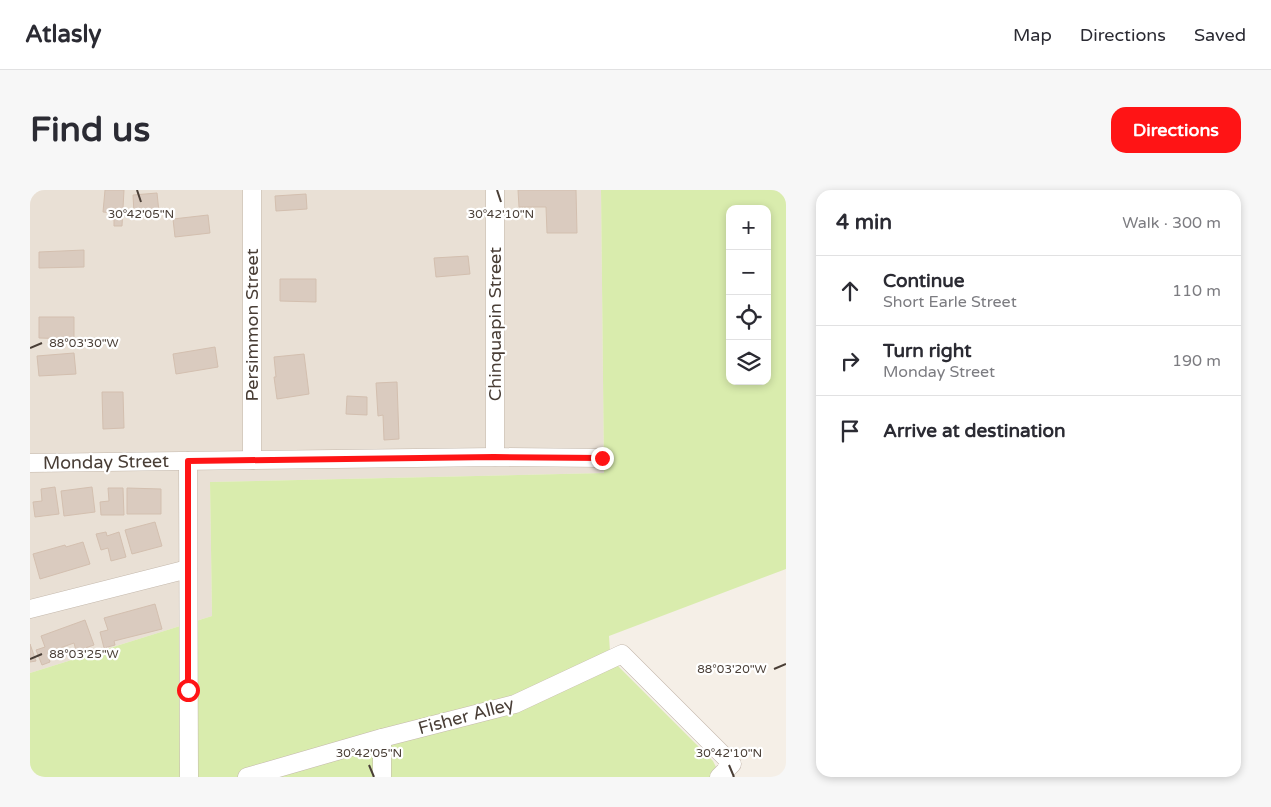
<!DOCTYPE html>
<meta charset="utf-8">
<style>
:root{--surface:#fff;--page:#f7f7f7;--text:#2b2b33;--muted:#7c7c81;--line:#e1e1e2;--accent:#ff1415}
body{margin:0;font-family:"Varela Round",sans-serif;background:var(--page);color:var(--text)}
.controls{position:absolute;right:15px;top:15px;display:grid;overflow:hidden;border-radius:10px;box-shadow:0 2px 8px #0003}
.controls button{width:45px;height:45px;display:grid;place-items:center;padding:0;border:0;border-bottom:1px solid var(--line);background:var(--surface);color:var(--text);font:25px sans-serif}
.stop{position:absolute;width:15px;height:15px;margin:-11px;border:4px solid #ff1415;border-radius:50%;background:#fff}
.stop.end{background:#ff1415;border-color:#fff;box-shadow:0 1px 5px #0008}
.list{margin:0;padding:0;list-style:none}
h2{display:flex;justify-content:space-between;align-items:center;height:65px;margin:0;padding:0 20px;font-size:21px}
h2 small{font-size:16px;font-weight:400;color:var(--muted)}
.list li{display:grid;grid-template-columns:32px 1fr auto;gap:15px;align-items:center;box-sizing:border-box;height:70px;padding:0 20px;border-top:1px solid var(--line)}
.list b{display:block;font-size:19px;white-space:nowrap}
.list p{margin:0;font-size:16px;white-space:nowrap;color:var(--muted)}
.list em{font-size:16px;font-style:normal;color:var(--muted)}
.icon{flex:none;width:28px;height:28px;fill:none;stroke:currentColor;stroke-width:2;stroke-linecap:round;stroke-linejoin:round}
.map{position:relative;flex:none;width:756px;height:587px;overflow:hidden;border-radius:15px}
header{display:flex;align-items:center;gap:30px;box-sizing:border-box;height:70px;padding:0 25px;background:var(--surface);border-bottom:1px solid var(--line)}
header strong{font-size:24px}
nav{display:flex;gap:28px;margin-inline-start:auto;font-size:18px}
.intro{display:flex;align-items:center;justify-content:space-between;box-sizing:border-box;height:120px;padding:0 30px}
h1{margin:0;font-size:35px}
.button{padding:12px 22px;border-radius:15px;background:var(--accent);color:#fff;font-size:18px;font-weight:700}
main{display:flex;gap:30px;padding:0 30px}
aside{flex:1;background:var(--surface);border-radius:15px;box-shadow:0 2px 8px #0003}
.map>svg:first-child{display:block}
.residential{fill:#e9e0d5}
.green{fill:#d9ecad;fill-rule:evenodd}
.building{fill:#dacbbf;stroke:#d3bfaf}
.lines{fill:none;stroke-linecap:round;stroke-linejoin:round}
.street-casing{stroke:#c4b8ac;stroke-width:19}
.street{stroke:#fff;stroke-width:18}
.route{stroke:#ff1415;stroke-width:6}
.ticks{fill:none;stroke:#493e36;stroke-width:2}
.labels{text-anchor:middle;stroke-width:4.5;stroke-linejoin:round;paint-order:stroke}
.street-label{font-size:18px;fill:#493e36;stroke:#fff}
.ticks-label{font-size:12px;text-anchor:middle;fill:#493e36;stroke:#fff;stroke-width:4.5;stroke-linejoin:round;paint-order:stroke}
</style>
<header>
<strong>Atlasly</strong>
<nav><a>Map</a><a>Directions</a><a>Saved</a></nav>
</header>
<div class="intro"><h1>Find us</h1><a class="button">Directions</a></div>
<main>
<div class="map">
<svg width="756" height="587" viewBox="0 0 756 587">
<rect width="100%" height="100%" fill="#f5efe7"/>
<polygon class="residential" points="0,0 571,0 574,283 180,292 182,426 0,483"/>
<path class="green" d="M571,0H756V379L579,446L580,462L589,477L683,571L691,587H0V483L182,426L180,292L574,283ZM700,19H737V191H700Z"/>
<g class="building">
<polygon points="75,0 94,0 92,36 84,36 84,23 73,22"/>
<polygon points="488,0 546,0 547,43 517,43 516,17 489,17"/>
<polygon points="127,3 129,22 104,23 103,5"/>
<polygon points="276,4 277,19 246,21 245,6"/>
<polygon points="178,25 180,43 145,47 143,29"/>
<polygon points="54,60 54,77 9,78 9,62"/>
<polygon points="438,66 440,84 406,87 404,68"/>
<polygon points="250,89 286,89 286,112 250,111"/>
<polygon points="9,127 44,127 44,149 9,148"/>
<polygon points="185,157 188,177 146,184 143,164"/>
<polygon points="44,163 46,184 9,186 7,166"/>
<polygon points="274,164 279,204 247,209 244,187 246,187 244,167"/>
<polygon points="367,192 369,249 354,250 353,225 348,226 346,193"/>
<polygon points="72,202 93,202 94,238 73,239"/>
<polygon points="317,206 337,207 337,225 316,224"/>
<polygon points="25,297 29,324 5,327 3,312 12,311 11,299"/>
<polygon points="62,297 65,322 34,326 31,301"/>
<polygon points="78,298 93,298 94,325 71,325 70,312 79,311"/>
<polygon points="97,298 131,299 131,324 97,324"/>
<polygon points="125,332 132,356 102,364 95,340"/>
<polygon points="76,342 77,346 89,342 96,367 81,371 78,358 71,360 66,344"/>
<polygon points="53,352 60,374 10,389 3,364 35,355 36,357"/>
<polygon points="125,414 132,439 84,451 85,455 74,458 70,442 78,440 74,428"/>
<polygon points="55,430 64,455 46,461 44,453 30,458 32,464 19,469 20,472 12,475 6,460 15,457 11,446"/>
<polygon points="0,454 6,471 0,472"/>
</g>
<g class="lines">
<g class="street-casing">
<g id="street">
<polyline points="222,0 222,270"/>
<polyline points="465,267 465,0"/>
<polyline points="158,271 159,587"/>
<polyline points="0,273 465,267 573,268"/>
<polyline points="0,419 158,379"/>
<polyline points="217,587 352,548 485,514 592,464 702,574 689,587"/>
<polyline points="352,587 352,548"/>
</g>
</g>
<use href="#street" class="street"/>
</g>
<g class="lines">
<polyline class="route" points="158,500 158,271 464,267 572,268"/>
</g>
<path class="ticks" d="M107,0L111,12M467,0L471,12M0,158L12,153M0,469L12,464M744,479L756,474M339,575L344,587M699,575L704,587"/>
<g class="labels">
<g class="street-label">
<text transform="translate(465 134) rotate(-90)" y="6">Chinquapin Street</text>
<text transform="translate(222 135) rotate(-90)" y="6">Persimmon Street</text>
<text transform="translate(76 272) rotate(-1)" y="6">Monday Street</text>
<text transform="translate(436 526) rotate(-15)" y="6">Fisher Alley</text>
</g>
</g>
<g class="ticks-label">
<text x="471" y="28">30°42'10"N</text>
<text x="111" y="28">30°42'05"N</text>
<text x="54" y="157">88°03'30"W</text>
<text x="54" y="468">88°03'25"W</text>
<text x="702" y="483">88°03'20"W</text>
<text x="339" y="567">30°42'05"N</text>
<text x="699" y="567">30°42'10"N</text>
</g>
</svg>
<div class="controls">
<button>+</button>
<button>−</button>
<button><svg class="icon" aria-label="locate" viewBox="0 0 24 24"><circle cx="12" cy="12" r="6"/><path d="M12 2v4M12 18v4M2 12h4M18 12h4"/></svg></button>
<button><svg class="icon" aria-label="layers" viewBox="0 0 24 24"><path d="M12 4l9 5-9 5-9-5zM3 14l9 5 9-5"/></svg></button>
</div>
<div class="stop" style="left:158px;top:500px"></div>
<div class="stop end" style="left:572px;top:268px"></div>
</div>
<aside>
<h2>4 min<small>Walk · 300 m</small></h2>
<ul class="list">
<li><svg class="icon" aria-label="ahead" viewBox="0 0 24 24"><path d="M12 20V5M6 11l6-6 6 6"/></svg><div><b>Continue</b><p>Short Earle Street</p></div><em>110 m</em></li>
<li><svg class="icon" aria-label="right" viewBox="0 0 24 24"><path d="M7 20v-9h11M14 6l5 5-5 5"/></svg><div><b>Turn right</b><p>Monday Street</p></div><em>190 m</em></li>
<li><svg class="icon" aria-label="arrive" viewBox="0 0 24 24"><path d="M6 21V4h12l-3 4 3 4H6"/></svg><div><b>Arrive at destination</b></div></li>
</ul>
</aside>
</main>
